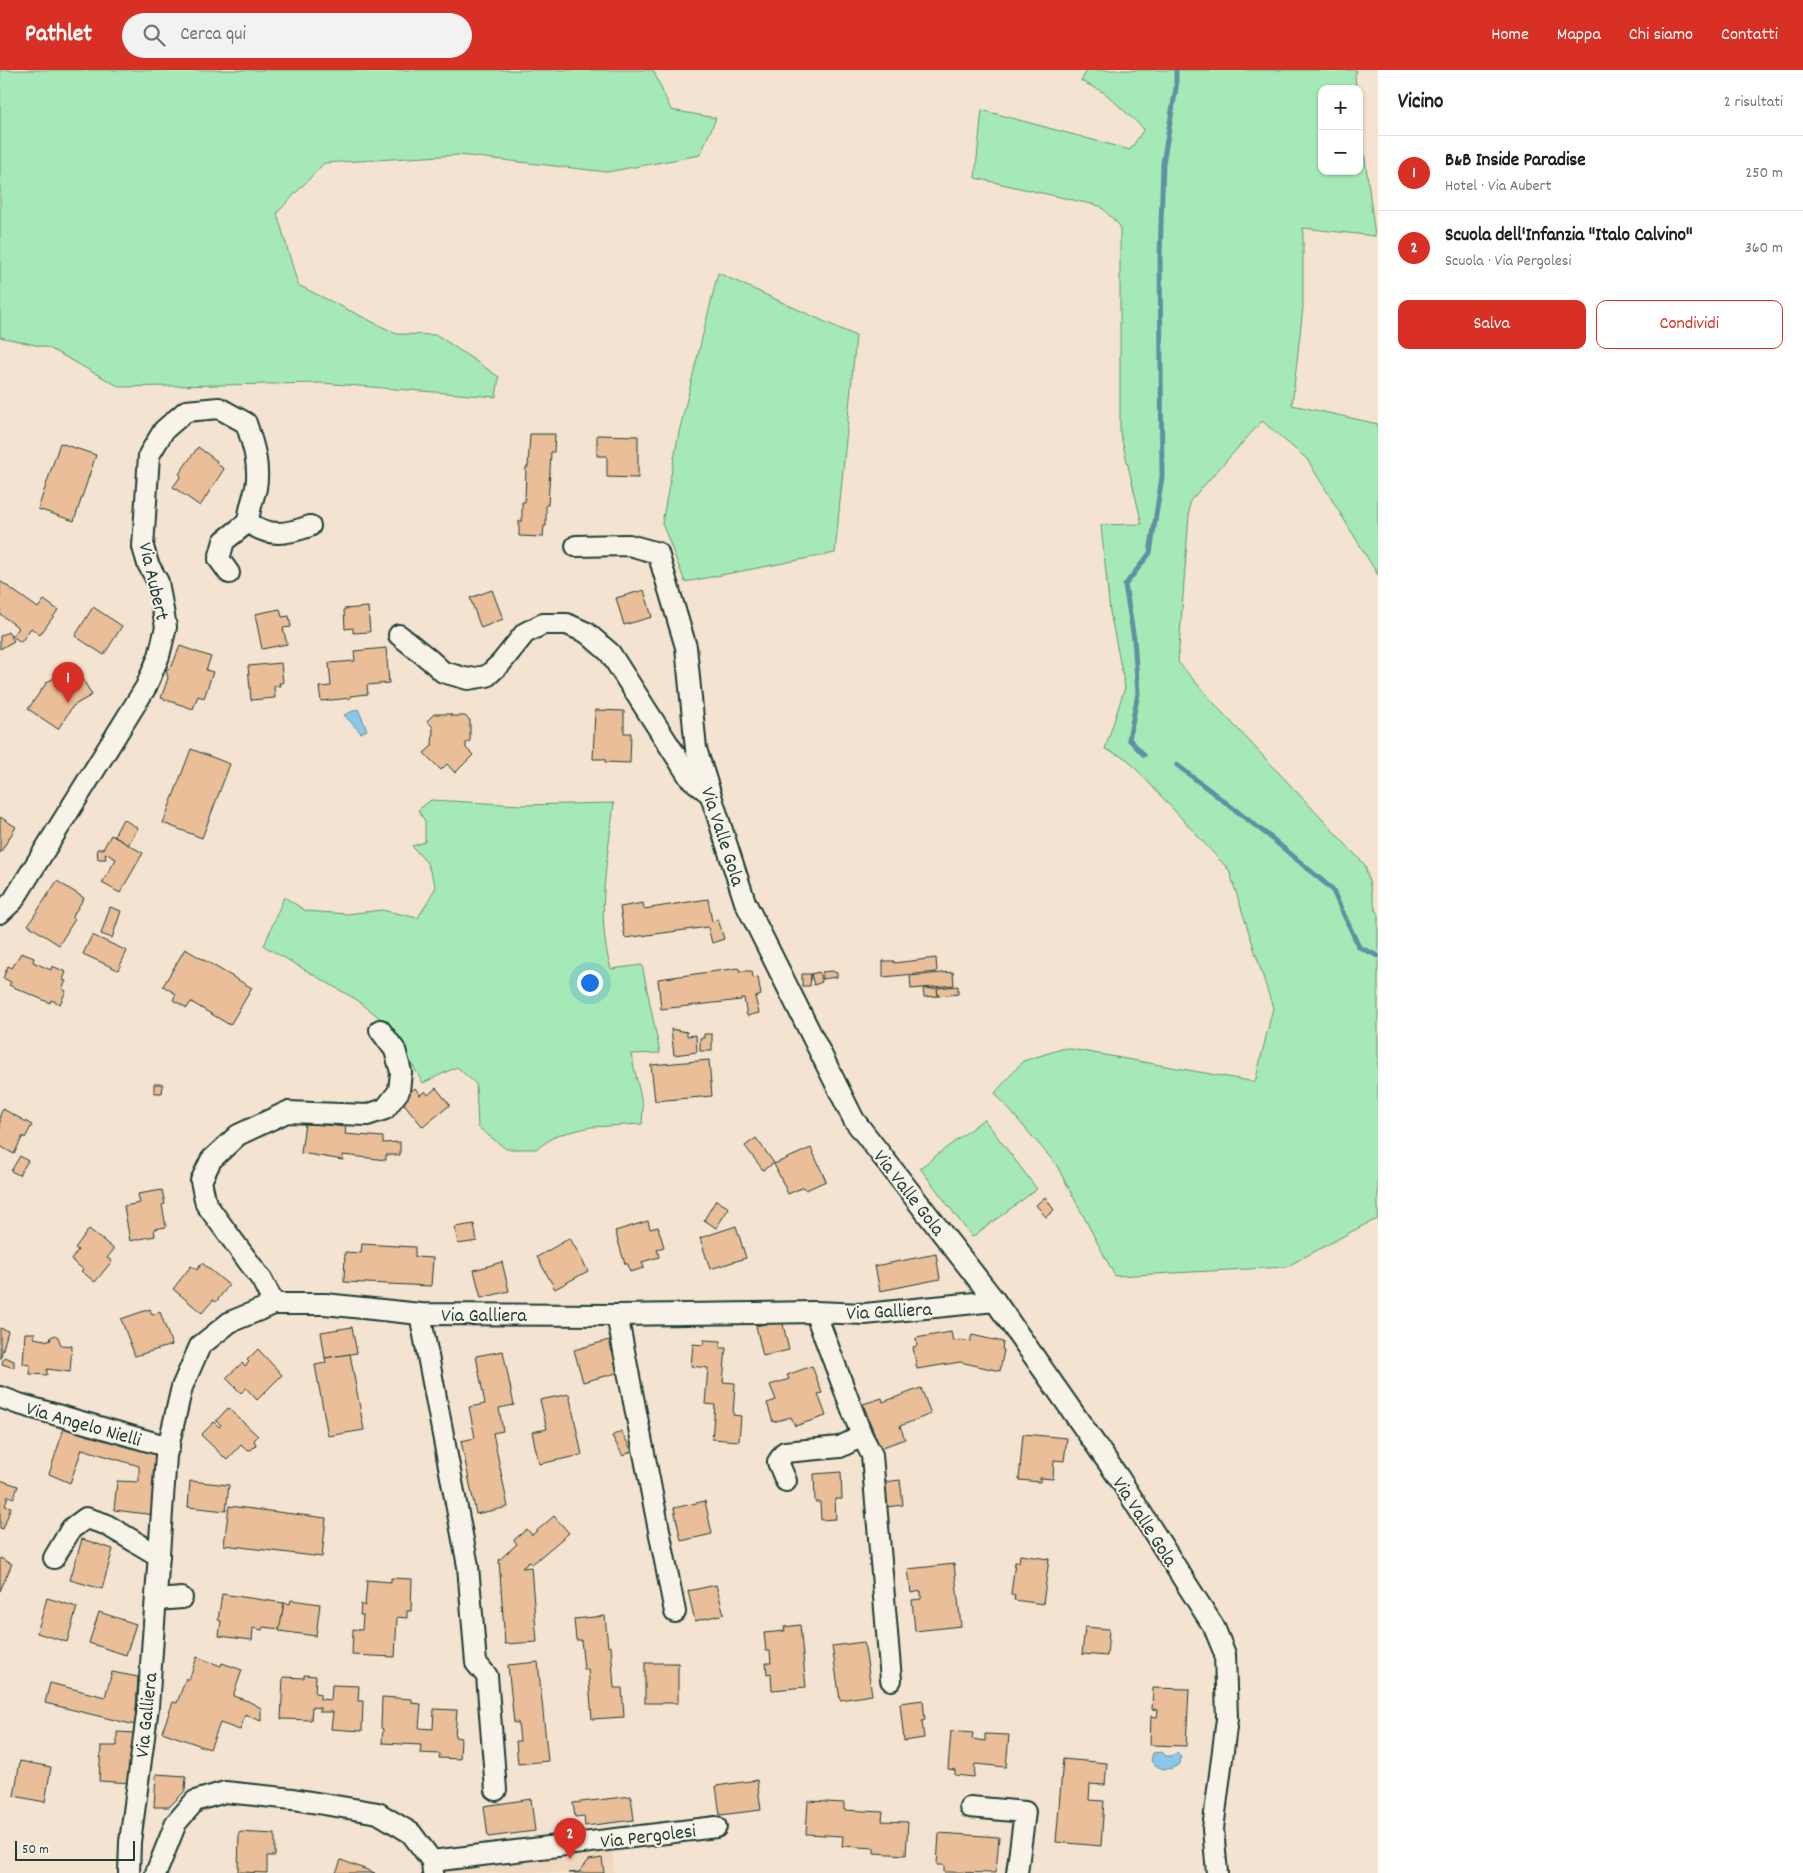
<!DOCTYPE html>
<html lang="it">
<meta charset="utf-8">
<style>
:root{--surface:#fff;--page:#f2f2f2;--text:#202124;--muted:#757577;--line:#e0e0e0;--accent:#d93025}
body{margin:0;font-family:Dekko,sans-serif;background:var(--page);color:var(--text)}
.controls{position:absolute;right:15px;top:15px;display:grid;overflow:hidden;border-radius:10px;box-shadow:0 1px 4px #0004}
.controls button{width:45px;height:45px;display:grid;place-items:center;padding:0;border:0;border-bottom:1px solid var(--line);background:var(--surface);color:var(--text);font:25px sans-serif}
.scale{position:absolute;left:15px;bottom:12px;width:120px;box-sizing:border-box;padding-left:5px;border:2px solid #1f3d34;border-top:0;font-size:14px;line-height:18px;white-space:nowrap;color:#1f3d34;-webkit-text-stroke:4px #f7f3e8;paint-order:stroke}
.you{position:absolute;left:589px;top:912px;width:18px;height:18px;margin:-12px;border:4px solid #fff;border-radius:50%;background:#1a73e8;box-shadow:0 0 0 8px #1a73e833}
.badge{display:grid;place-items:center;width:32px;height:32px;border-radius:50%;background:var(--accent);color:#fff;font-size:16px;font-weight:700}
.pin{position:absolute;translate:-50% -41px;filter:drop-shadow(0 1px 2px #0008)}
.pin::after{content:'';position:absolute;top:26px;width:18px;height:15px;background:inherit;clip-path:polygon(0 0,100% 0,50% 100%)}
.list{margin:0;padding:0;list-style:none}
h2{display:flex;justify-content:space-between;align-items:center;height:65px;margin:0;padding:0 20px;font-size:21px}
h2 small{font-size:16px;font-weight:400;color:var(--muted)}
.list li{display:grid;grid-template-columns:32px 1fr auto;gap:15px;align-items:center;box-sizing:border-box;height:75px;padding:0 20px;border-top:1px solid var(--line)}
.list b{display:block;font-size:19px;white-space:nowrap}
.list p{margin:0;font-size:16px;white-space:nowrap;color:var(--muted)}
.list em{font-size:16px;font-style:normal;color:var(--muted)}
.actions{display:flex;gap:10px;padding:15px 20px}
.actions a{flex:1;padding:11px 0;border:1px solid var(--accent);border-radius:10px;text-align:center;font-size:18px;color:var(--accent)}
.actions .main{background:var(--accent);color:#fff}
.icon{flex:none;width:28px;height:28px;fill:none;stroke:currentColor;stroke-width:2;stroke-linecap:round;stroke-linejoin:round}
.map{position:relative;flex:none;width:1378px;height:1803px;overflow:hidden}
header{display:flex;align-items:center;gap:30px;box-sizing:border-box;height:70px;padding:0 25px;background:var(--accent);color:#fff}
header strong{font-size:24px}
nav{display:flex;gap:28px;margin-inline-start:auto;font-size:18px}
.search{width:350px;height:45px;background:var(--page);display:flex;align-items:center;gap:12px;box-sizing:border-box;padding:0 18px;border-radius:28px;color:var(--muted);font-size:19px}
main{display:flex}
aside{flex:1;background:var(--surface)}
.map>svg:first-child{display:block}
.built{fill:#f0d8c0}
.green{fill:#a5eab6;stroke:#629475}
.water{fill:#8bc7eb;stroke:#6090a2}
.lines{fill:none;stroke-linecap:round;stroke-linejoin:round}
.stream{stroke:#6090a2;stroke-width:5}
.building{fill:#e9be99;stroke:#1f3d34}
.minor-casing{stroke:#1f3d34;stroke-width:24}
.minor{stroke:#f7f3e8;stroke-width:20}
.labels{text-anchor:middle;stroke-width:4;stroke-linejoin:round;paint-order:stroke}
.street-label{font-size:20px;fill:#1f3d34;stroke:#f7f3e8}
</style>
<header>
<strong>Pathlet</strong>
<div class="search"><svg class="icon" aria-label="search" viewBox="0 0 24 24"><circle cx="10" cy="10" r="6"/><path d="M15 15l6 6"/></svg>Cerca qui</div>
<nav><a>Home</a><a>Mappa</a><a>Chi siamo</a><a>Contatti</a></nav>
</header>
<main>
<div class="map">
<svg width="1378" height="1803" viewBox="0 0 1378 1803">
<rect width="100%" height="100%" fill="#f3e3d0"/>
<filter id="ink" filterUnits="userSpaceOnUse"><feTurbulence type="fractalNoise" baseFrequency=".02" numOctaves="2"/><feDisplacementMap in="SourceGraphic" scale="10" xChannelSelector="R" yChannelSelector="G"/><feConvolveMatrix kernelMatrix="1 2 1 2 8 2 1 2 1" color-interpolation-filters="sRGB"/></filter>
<g filter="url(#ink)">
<polygon class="built" points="612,1779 614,1803 443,1803 443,1799"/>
<g class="green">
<polygon points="0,0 653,0 671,40 716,48 700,85 607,102 459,85 324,93 277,143 298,215 397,264 437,265 499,307 496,327 321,313 120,317 49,278 0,267"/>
<polygon points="1087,0 1357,0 1355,5 1356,19 1322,19 1322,101 1359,101 1359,41 1375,166 1303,158 1303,237 1292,335 1378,354 1378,505 1307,389 1262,351 1190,431 1178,592 1220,640 1365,795 1376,842 1378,842 1378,1149 1366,1154 1286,1197 1115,1206 1056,1094 995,1023 1023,991 1065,978 1255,1012 1273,938 1229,800 1127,689 1105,679 1125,617 1110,542 1101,455 1142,454 1120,362 1120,156 1100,136 975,108 982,40 1130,80 1144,59 1105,23 1081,11"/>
<polygon points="718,203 856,266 835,483 685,512 662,453 679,362"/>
<path d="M431,730L521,735L614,733C608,788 595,845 611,899L642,895L660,983L631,984L643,1037L642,1054L591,1057L557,1065L536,1079H506L478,1057L476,1014L457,997L423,1013L389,955L357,930L264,876L284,827L306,841L347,844L382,840L418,848L436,817L427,793L412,776L425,772V751L418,740Z"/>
<polygon points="984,1049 1037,1119 972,1167 920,1098"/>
</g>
<g class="water">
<polygon points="358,639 367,660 361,663 344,645"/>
<path d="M1162,1682L1166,1686H1171L1177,1683L1181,1687L1180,1694C1169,1701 1160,1701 1151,1691L1153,1683Z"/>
</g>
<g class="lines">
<g class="stream">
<polyline points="1144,685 1129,669 1138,623 1134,569 1125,515 1150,483 1162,407 1160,187 1163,93 1176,18 1176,0"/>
<polyline points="1177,695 1269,766 1332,819 1359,877 1378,886"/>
</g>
</g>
<g class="building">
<polygon points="530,364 555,364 554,382 551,382 548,435 546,435 546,456 544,456 543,467 519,466 519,451 522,451 522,432 525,432 526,397 528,397"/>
<polygon points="597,365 638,366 638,408 607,407 607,386 597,386"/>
<polygon points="60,373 96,385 74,451 38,439"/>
<polygon points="198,377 217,391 216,393 224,399 200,436 173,417 181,406 179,404"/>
<polygon points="0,511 38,538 44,530 58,540 40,565 31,558 21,572 12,566 19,558 0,544"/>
<polygon points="492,520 503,549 481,558 470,528"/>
<polygon points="644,520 652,547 624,555 616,528"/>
<polygon points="93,537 122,556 104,585 75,566"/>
<polygon points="368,537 370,562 353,563 353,558 345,559 344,539"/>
<polygon points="280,539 282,547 289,546 291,557 283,558 287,574 262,579 255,544"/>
<polygon points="8,562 14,571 0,579 0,566"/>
<polygon points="180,576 211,587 206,600 213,602 204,628 198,626 193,639 161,628 168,608 166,600 172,596"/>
<polygon points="386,578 389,613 367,615 368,624 350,626 351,628 321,631 319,617 331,616 329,593 355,591 354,581"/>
<polygon points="281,593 283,613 279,613 280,616 274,616 275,628 251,630 248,596"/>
<polygon points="75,596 92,625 73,636 58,659 28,639 47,612"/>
<polygon points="595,640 624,641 624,663 631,663 630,693 605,692 605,689 593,689"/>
<polygon points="434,644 451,644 451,646 465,646 470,650 470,671 466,673 466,678 473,685 455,703 447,694 441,700 424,683 432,676 433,657 427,651"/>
<polygon points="191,679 230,694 202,768 163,753"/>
<polygon points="0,747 16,757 0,783"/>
<polygon points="123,749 138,758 128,775 114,766"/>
<polygon points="111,765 143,783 120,823 102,813 116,789 105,783 106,789 98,789 97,779 103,779"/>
<polygon points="57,811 84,828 72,847 75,849 59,875 28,855"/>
<polygon points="708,829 712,852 718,849 724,869 712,873 708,857 625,868 620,837 643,833 644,839"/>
<polygon points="110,837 121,841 112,868 101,864"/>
<polygon points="92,865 127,881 118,900 83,884"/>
<polygon points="185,879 252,918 230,955 191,932 187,938 173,930 176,924 163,916"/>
<polygon points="21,883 34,888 33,892 51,900 52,896 66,902 63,910 66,911 62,919 66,921 60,934 51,930 50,933 9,915 11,912 3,908 8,896 12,898"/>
<polygon points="936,888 937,902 883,907 883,891 894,891 894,893"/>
<polygon points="739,898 739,901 752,901 753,908 758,907 761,925 755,927 759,943 747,946 744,928 741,928 741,930 661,939 658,909"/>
<polygon points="832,901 837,903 837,907 822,909 822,902"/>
<polygon points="819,902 822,912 814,915 811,904"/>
<polygon points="953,902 954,915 911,919 910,906"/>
<polygon points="802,904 811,904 810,916 802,916"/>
<polygon points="958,916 958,924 938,926 937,918"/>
<polygon points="937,918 938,926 924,927 923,919"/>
<polygon points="671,959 687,962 687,966 696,965 697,982 674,985"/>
<polygon points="704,964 712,964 712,981 700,981 700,968 704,968"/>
<polygon points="709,990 712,1026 655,1031 651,995"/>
<polygon points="154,1014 163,1014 162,1023 154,1023"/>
<polygon points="415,1018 420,1025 425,1021 428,1025 436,1018 450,1035 423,1057 401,1030"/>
<polygon points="3,1039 32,1055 25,1068 23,1066 14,1084 0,1076 0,1045"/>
<polygon points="305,1053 346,1057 345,1064 383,1067 383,1073 400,1072 400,1085 386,1085 386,1090 343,1085 343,1090 301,1083"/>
<polygon points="756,1068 774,1093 763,1100 745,1076"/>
<polygon points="811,1078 826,1111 806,1120 804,1117 788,1124 774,1094"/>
<polygon points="20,1086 28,1091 19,1105 11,1101"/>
<polygon points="162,1120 165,1134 162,1135 166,1157 154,1159 155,1166 130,1171 124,1136 140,1133 138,1124"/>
<polygon points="1045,1127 1054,1140 1046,1147 1036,1135"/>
<polygon points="716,1130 729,1138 716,1158 704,1150"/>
<polygon points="648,1151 650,1159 658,1157 664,1177 657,1179 659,1187 642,1192 644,1198 630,1202 628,1194 625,1194 615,1161"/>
<polygon points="474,1154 477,1171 458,1174 455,1157"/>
<polygon points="736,1156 746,1188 710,1199 700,1168"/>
<polygon points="89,1159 114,1179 107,1188 112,1191 95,1212 81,1201 83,1199 71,1190 78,1180 75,1178"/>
<polygon points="570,1168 588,1201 555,1219 537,1187"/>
<polygon points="362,1174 415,1177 415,1187 433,1188 431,1216 344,1212 345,1182 361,1183"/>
<polygon points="936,1184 940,1209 880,1221 875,1196"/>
<polygon points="502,1192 509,1221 481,1228 474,1200"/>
<polygon points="202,1193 229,1215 216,1232 213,1230 202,1243 173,1219 191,1196 197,1200"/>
<polygon points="150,1239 152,1245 160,1242 172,1275 135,1286 121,1249"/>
<polygon points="782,1250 789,1280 763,1286 756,1256"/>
<polygon points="352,1257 357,1283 325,1288 321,1262"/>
<polygon points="0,1258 8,1261 0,1289"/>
<polygon points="951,1262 953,1271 961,1270 970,1272 972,1265 1003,1272 1002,1279 1004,1280 1000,1301 960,1292 917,1299 913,1277 917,1276 916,1268"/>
<polygon points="25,1263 35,1263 34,1268 50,1271 51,1267 55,1265 58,1267 61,1275 72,1276 70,1302 47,1299 47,1305 30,1304 30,1295 23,1294"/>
<polygon points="609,1270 612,1282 618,1281 624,1301 583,1312 574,1280"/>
<polygon points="704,1270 721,1271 720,1278 726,1278 723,1312 735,1313 733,1345 741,1346 739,1371 712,1369 715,1335 705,1334 708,1298 691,1296 693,1274 703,1275"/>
<polygon points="258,1279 282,1305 257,1330 246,1318 241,1323 226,1308 242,1293 245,1296 249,1292 247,1290"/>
<polygon points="503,1281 514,1335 499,1338 503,1361 493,1363 508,1437 476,1444 461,1371 475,1368 469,1337 485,1334 476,1286"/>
<polygon points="350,1284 364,1360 328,1366 315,1295 326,1293 325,1288"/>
<polygon points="4,1287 14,1291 14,1298 2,1294"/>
<polygon points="812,1296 822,1323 818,1324 826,1346 795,1356 791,1347 773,1352 767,1333 776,1330 770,1315 789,1309 787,1305"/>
<polygon points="921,1318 931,1344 900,1356 905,1369 880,1378 863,1334 882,1328 883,1332"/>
<polygon points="569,1324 582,1385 539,1394 532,1362 547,1359 540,1330"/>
<polygon points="228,1338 258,1366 254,1370 256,1375 251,1380 245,1379 241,1375 227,1390 201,1365 214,1352 219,1357 221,1355 216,1351"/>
<polygon points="66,1352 161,1381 155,1445 114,1440 117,1411 139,1412 139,1396 82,1379 70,1413 49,1404"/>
<polygon points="621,1361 632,1381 623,1386 612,1366"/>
<polygon points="1023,1364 1067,1368 1064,1391 1054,1390 1053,1409 1040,1408 1040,1412 1019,1410"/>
<polygon points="841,1402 842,1429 835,1429 836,1449 821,1450 820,1432 815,1432 814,1404"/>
<polygon points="0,1410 18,1416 14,1428 8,1426 5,1436 11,1437 3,1459 0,1458"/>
<polygon points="900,1410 903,1435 886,1437 884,1412"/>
<polygon points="190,1411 229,1415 226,1441 188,1437"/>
<polygon points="705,1431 712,1464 681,1471 674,1438"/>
<polygon points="229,1436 326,1448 322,1487 224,1475"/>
<polygon points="554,1446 569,1463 532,1494 529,1492 522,1498 531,1497 537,1572 505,1574 499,1490 517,1474 514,1470 527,1459 532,1465"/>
<polygon points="82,1469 113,1479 102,1519 70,1510"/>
<polygon points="1020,1485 1049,1489 1043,1534 1014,1530 1015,1525 1011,1524 1015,1492 1019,1492"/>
<polygon points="0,1488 12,1494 0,1521"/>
<polygon points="954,1494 961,1556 915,1561 912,1530 921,1529 921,1521 911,1523 908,1499"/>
<polygon points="391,1508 412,1509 411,1541 407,1541 407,1548 397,1547 395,1587 352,1585 353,1559 362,1560 363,1545 360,1545 361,1534 365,1536 367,1510 391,1512"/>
<polygon points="716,1515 724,1544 695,1551 688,1521"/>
<polygon points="222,1524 284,1533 280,1559 263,1557 262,1560 253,1558 252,1570 219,1566 221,1551 218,1550"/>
<polygon points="47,1528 77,1537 67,1572 37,1563"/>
<polygon points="291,1530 320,1534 316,1566 279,1561 284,1533 290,1534"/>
<polygon points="99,1542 136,1554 126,1585 89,1573"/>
<polygon points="605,1546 608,1577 611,1576 614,1618 622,1618 624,1647 592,1649 588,1599 584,1599 581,1570 576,1570 574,1549"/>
<polygon points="800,1555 806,1617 772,1620 771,1603 767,1604 766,1593 771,1593 770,1581 766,1581 764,1563 785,1561 784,1557"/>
<polygon points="1085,1557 1109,1559 1107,1586 1082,1584"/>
<polygon points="864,1572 872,1625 840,1630 832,1576"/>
<polygon points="197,1587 221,1596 222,1593 242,1600 233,1626 248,1631 261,1638 261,1651 245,1645 240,1660 220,1653 210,1679 162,1662 173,1632 177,1633 186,1608 189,1610"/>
<polygon points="538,1592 548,1691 518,1694 516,1671 520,1671 518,1652 514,1653 508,1595"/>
<rect x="645" y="1593" width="33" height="40"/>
<polygon points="112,1602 138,1607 135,1655 45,1633 50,1613 105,1627"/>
<polygon points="304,1605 316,1606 315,1623 320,1624 320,1629 331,1630 332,1615 359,1616 358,1631 363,1631 362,1661 331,1659 333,1642 320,1642 320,1638 312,1637 311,1650 281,1649 283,1607 304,1608"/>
<polygon points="1153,1618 1189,1619 1186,1676 1150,1675 1151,1646 1157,1647 1158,1640 1152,1639"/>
<polygon points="382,1627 412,1629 412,1633 421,1634 419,1658 433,1659 434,1639 457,1640 455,1667 461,1668 460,1689 439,1688 440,1684 420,1683 421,1675 382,1673 383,1659 381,1658"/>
<polygon points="923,1630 925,1650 922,1651 924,1668 904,1671 900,1633"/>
<polygon points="951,1661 973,1663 972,1669 985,1671 985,1664 1009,1665 1006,1697 975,1694 974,1707 955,1705 955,1700 948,1699"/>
<polygon points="117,1662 136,1663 133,1713 99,1711 101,1676 117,1676"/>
<polygon points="1063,1689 1107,1693 1105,1715 1090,1714 1089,1730 1104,1731 1101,1776 1056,1772"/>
<polygon points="20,1691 51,1697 45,1732 14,1726"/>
<polygon points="156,1704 186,1706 185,1721 169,1737 154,1737"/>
<polygon points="757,1710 761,1740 720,1745 716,1716"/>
<polygon points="631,1726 634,1750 585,1756 584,1746 575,1747 573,1733"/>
<polygon points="531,1729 535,1761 488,1767 484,1736"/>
<polygon points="808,1731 844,1733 844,1740 883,1742 882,1751 908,1752 906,1785 874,1783 874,1778 842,1776 843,1766 806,1764"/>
<polygon points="239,1762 275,1764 275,1786 267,1786 267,1803 238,1802"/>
<polygon points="939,1763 999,1767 996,1803 944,1802 944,1795 937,1795"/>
<polygon points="602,1788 604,1803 568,1803 579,1802 589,1790"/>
<polygon points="341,1790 375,1803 336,1803"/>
</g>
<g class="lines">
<g class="minor-casing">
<g id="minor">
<polyline points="576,476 629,475 658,483 686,577 696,679 745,832 854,1050 995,1231 1119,1408 1214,1557 1225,1584 1227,1649 1213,1759 1217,1803"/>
<polyline points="229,503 219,489 224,471 248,452"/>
<polyline points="399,565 430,590 443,602 468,609 487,606 501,593 525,563 543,554 567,554 587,563 610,583 690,708 710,724"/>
<path d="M0,843L13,831L146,617L159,586L166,557L158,512L148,494L143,477L149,385L164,360L186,341L219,338L246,353C253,374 260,395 256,418C253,429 249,440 248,452C269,468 287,464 310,456"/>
<polyline points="274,1234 262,1210 206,1134 201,1111 211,1090 238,1065 287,1042 367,1045 385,1039 399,1021 401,1002 395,980 380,960"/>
<polyline points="815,1242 862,1366 872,1385 891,1610"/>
<polyline points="420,1244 468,1496 476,1593 487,1606 496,1720"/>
<polyline points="617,1245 675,1542"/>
<polyline points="0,1327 19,1334 169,1377"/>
<polyline points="786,1411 778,1392 785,1382 840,1377 862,1366"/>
<polyline points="54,1488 71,1459 86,1448 105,1454 159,1486"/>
<polyline points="156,1530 182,1528"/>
<polyline points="970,1737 1025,1742 1017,1803"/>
<polyline points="432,1791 716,1757"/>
<polyline points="129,1803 130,1772 148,1637 166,1386 182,1317 200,1276 230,1252 274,1234 325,1234 420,1244 617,1245 815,1242 865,1244 995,1231"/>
<polyline points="156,1803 176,1753 195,1731 225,1722 293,1729 378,1743 411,1763 432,1791 433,1803"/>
</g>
</g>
<use href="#minor" class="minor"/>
</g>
</g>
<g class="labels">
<g class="street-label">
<text transform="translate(155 511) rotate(77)" y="7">Via Aubert</text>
<text transform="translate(724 766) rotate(72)" y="7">Via Valle Gola</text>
<text transform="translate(910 1122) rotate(52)" y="7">Via Valle Gola</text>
<text transform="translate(889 1240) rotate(-3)" y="7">Via Galliera</text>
<text x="484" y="1251">Via Galliera</text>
<text transform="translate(84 1353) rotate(16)" y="7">Via Angelo Nielli</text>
<text transform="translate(1146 1451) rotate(57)" y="7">Via Valle Gola</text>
<text transform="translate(145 1645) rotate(-84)" y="7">Via Galliera</text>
<text transform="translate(648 1765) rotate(-7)" y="7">Via Pergolesi</text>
</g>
</g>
</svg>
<div class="controls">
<button>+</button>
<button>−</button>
</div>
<div class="scale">50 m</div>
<div class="you"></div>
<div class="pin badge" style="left:68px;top:633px">1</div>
<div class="pin badge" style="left:570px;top:1789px">2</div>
</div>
<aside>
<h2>Vicino<small>2 risultati</small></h2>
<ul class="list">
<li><span class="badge">1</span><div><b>B&amp;B Inside Paradise</b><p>Hotel · Via Aubert</p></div><em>250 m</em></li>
<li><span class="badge">2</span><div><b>Scuola dell'Infanzia &quot;Italo Calvino&quot;</b><p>Scuola · Via Pergolesi</p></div><em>360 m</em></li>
</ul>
<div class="actions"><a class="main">Salva</a><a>Condividi</a></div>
</aside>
</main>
